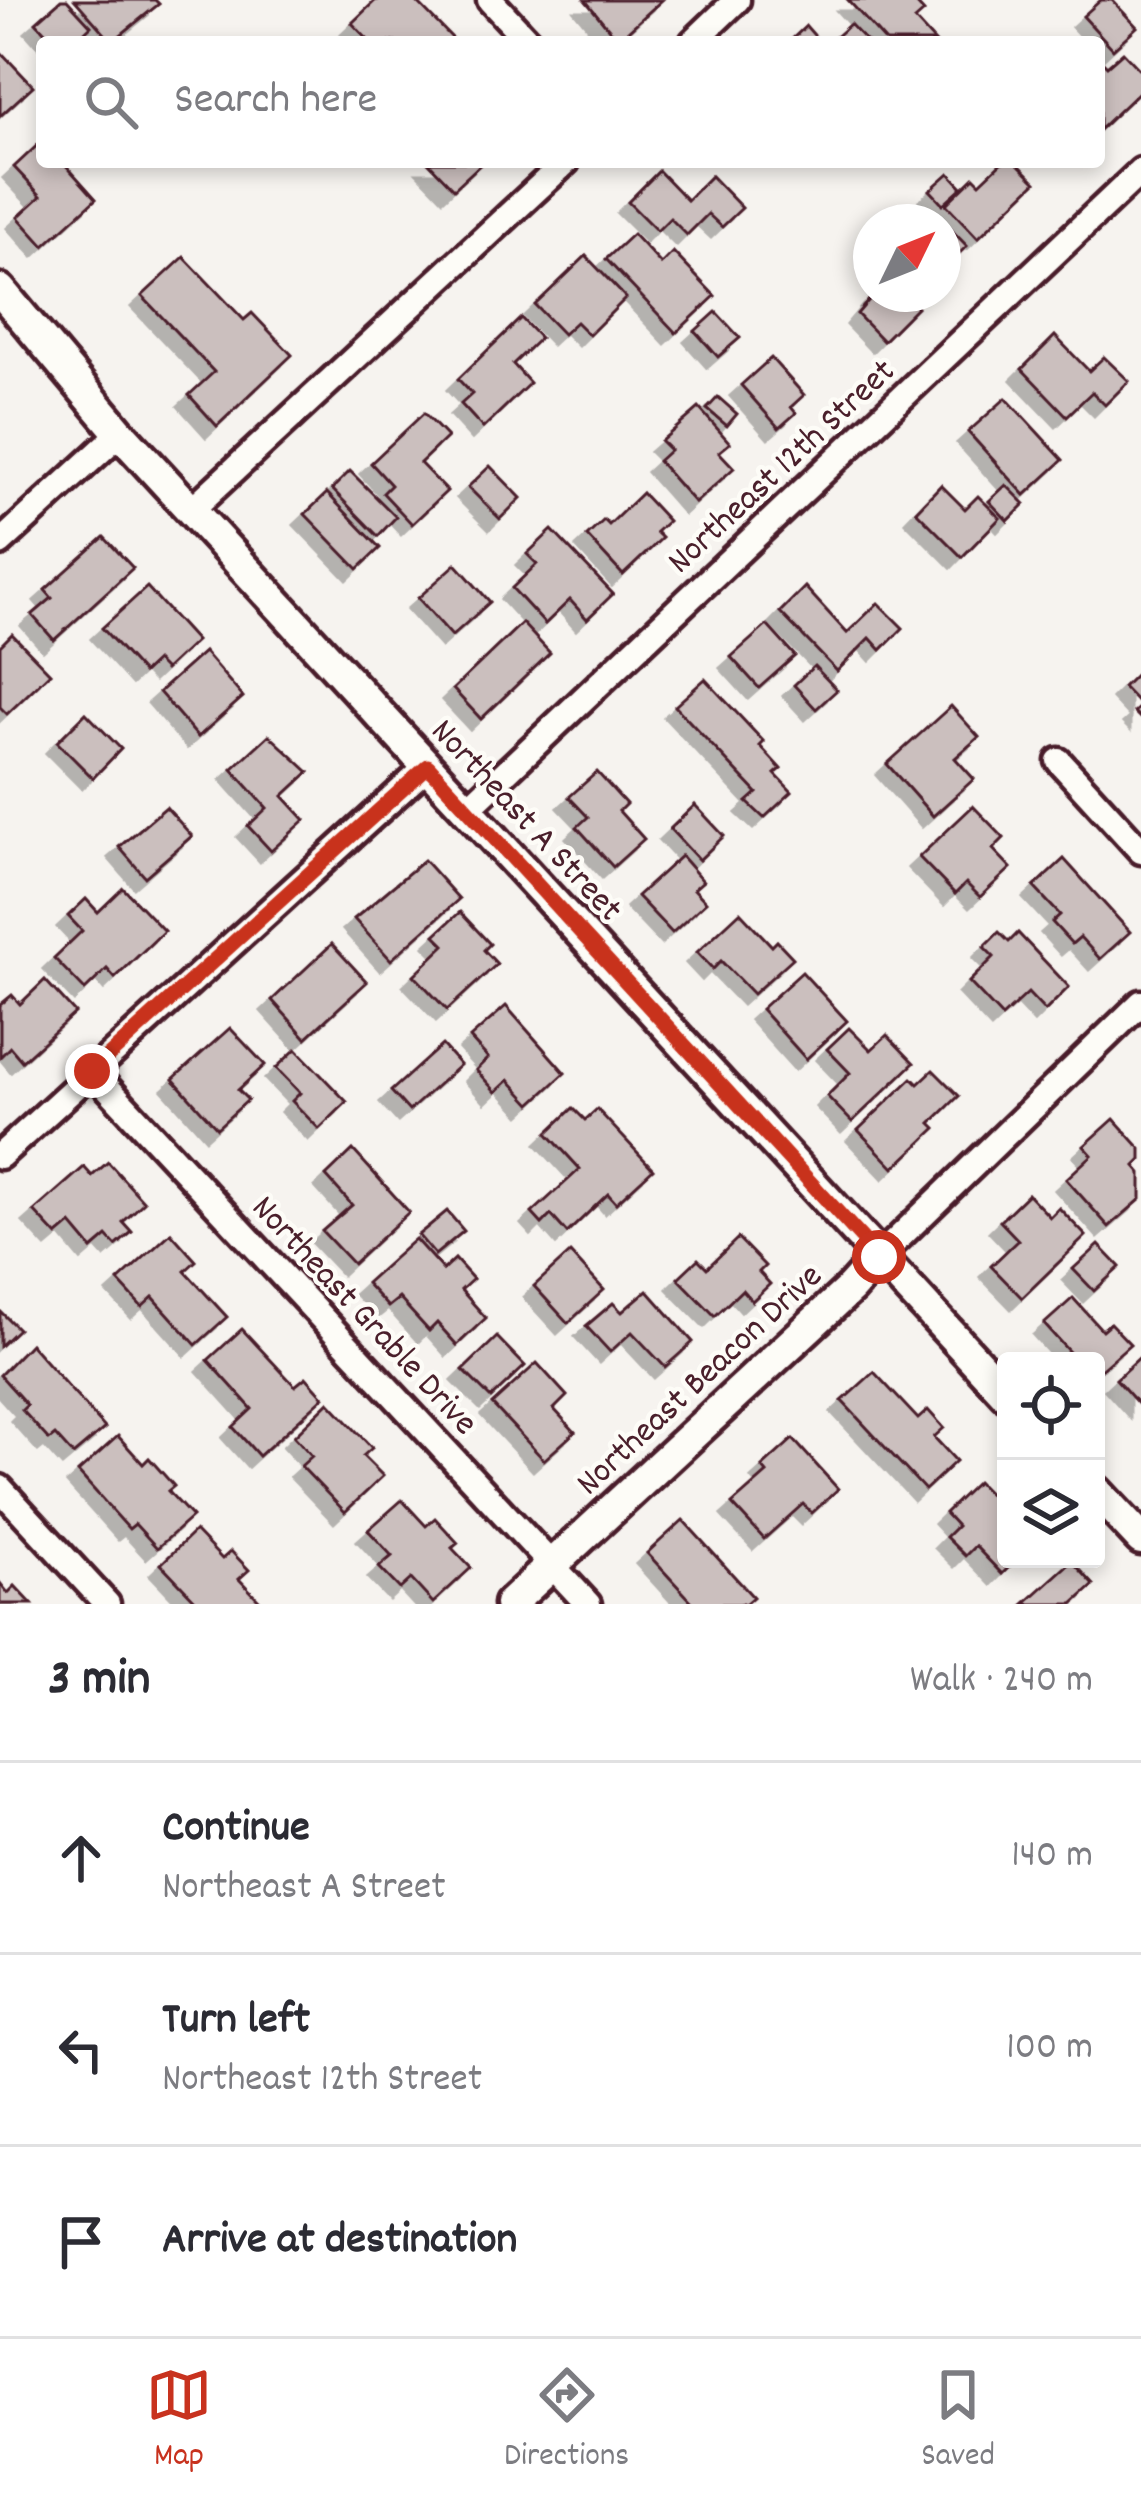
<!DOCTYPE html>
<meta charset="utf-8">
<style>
:root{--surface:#fff;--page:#f7f7f7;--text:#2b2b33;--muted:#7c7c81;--line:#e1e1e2;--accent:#c8321e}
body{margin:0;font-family:Dekko,sans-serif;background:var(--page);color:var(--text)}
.controls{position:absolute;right:36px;bottom:36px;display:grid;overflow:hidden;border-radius:12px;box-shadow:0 6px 18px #0003}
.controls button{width:108px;height:108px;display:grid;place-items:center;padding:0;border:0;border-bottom:3px solid var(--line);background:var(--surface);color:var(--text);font:60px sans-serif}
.compass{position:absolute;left:853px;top:204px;width:108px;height:108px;border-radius:50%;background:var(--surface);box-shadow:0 6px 18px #0003;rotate:47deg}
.stop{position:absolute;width:36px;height:36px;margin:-27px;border:9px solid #c8321e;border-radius:50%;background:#fff}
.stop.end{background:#c8321e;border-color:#fff;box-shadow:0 3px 12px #0008}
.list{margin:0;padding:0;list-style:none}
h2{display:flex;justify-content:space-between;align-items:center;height:156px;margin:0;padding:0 48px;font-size:51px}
h2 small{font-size:39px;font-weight:400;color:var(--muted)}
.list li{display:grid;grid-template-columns:78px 1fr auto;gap:36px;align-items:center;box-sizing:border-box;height:192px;padding:0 48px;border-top:3px solid var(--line)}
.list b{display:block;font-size:45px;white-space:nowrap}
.list p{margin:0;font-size:39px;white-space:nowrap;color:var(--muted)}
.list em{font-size:39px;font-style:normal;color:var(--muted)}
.icon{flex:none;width:66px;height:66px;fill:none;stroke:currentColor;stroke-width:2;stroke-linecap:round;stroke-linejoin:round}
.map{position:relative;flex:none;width:1141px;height:1604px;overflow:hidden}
.search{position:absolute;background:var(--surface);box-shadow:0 6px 18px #0003;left:36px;right:36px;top:36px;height:132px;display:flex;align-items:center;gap:30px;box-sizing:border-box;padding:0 42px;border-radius:12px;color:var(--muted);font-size:45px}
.sheet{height:732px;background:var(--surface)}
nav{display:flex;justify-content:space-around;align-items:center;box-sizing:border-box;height:168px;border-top:3px solid var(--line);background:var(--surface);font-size:33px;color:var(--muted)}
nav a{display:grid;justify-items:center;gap:6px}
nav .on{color:var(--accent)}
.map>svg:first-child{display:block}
.building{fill:#cbbfbe;stroke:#4a1f2b;stroke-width:3;filter:url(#shadow)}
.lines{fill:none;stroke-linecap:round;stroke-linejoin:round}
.minor-casing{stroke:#4a1f2b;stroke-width:33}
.tertiary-casing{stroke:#4a1f2b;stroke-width:39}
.minor{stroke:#fdfcf7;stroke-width:24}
.tertiary{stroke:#fdfcf7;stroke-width:30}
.route{stroke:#c8321e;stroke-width:15}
.labels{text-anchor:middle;stroke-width:9;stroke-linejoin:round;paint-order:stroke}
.street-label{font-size:36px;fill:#4a1f2b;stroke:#fdfcf7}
</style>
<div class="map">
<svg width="1141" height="1604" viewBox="0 0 1141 1604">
<defs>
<filter id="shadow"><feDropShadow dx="-11" dy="11" stdDeviation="0" flood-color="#0004"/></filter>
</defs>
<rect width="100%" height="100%" fill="#f6f3ef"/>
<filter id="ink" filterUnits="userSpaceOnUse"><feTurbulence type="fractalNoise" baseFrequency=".00833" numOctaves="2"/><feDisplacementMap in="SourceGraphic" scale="24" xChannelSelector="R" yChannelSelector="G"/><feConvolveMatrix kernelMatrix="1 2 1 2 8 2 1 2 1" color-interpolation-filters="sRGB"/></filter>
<g filter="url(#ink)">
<g class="building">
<polygon points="61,0 67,0 91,26 74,42 54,42 36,22"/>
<polygon points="75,0 155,0 159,4 112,42"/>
<polygon points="376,0 415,0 456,42 370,42 352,23"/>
<polygon points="585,0 662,0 618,40"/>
<polygon points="848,0 913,0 924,12 915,20 935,42 886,42"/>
<polygon points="1101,0 1112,0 1137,27 1113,49 1083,16"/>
<polygon points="850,24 867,42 830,42"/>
<polygon points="806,26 820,42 789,42"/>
<polygon points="0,51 33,86 0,116"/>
<polygon points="1123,52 1141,71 1141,90 1099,130 1099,58 1107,66"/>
<polygon points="42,141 42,162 63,162 96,199 44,246 18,217 41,196 14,167"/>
<polygon points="428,162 483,162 454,189"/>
<polygon points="1002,162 1016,162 1036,182 978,238 946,204 974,177 980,183"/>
<polygon points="659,171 687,200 711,176 742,208 722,227 708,214 687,235 670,218 657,231 628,202"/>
<polygon points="949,173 962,187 943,204 930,190"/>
<polygon points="934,212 967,246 943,269 943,222 924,222"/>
<polygon points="633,234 661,264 673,252 715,296 676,333 606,259"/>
<polygon points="586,256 626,298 589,335 576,322 563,334 535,305"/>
<polygon points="184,257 244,320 252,313 292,355 217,426 189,395 214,372 142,296"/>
<polygon points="874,294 905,294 917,307 883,341 857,314"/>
<polygon points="716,312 740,338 718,357 695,331"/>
<polygon points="521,318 540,338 513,364 530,383 483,428 461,404 472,394 458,379"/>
<polygon points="1055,336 1089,371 1104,357 1129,381 1105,405 1092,392 1067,416 1022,369"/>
<polygon points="771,358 804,395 791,407 796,413 779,428 741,385"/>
<polygon points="718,397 737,414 727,426 707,409"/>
<polygon points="1006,398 1063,460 1025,495 968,432"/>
<polygon points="699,408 730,443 719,452 734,468 695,503 658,461 670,450 661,441"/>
<polygon points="424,413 447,437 420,463 447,491 412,524 383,493 391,485 371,463"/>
<polygon points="490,466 521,498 500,519 468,487"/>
<polygon points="350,471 396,517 378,536 332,489"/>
<polygon points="941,485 965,509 978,496 1000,518 962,557 916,511"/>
<polygon points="1006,485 1025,504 1008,521 989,501"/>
<polygon points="327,493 380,548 358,569 305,514"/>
<polygon points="642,493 668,521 656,532 662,538 623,575 587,536 604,520 609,525"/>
<polygon points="552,530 613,594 587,619 570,600 545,624 512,588 537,564 527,554"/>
<polygon points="104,537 133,568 54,640 32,615 52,598 45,590"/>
<polygon points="456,564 490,602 452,636 418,598"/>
<polygon points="147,587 196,641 165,670 156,661 143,673 102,628"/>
<polygon points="805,587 847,633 878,603 903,628 881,650 870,638 837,671 780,612"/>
<polygon points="522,623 550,653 481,719 453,689"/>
<polygon points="767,625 795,656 759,688 731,657"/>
<polygon points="12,634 50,673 7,714 0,707 0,646"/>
<polygon points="204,652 243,697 198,737 159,692"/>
<polygon points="814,666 837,690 816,709 794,685"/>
<polygon points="1141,669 1141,719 1134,712 1141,706 1123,687"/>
<polygon points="705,679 764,742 760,746 781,769 775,774 792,792 764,818 747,802 757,793 675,706"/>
<polygon points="951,706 979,737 955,758 974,779 933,816 887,764"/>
<polygon points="86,713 121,749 93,778 57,742"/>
<polygon points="269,735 309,772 283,796 305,820 271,851 248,826 267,808 232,769"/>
<polygon points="597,772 626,804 619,811 644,839 613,867 577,827 588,817 569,797"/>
<polygon points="695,805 724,836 699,860 670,829"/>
<polygon points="973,806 1004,838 993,849 1011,868 980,897 966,883 955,894 919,857"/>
<polygon points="166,807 192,836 145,877 119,847"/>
<polygon points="681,856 703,881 694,889 706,902 672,933 637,896"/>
<polygon points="1064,859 1130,932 1100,959 1080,937 1072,944 1052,922 1060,915 1034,887"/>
<polygon points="424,860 459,899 391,960 354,919"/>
<polygon points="123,888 164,931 115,978 107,969 85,990 54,958 82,931 68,916 86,899 98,912"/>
<polygon points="460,912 490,944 484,950 497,964 447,1010 414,975 445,945 435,935"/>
<polygon points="740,912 772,946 777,941 793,958 753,994 721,961 713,969 697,952"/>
<polygon points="999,932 1009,942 1018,933 1069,987 1045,1011 1028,993 1002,1017 969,982 994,957 984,947"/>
<polygon points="332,944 367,982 306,1038 272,1000"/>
<polygon points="802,972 847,1021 806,1059 761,1009"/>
<polygon points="45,980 75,1013 22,1061 10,1047 0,1057 0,1005 12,995 20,1004"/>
<polygon points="506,1006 565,1073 531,1104 509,1080 496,1092 476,1070 488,1058 470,1038"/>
<polygon points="230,1028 265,1065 238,1090 248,1100 217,1128 173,1079"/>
<polygon points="849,1028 871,1050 887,1035 914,1063 852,1122 827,1096 850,1073 827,1049"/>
<polygon points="442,1045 460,1065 409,1111 391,1091"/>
<polygon points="296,1049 347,1102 319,1129 292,1101 300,1093 276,1068"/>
<polygon points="933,1070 959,1096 931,1123 936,1128 894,1168 858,1130 912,1078 918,1084"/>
<polygon points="573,1108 585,1120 597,1109 653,1169 616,1203 608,1194 567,1233 551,1215 542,1224 532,1213 580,1169 547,1133"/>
<polygon points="1114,1119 1141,1149 1141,1160 1135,1166 1141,1173 1141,1199 1109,1227 1066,1179 1092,1155 1084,1146"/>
<polygon points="353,1150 409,1212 353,1264 322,1231 352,1205 326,1176"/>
<polygon points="108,1162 144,1202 123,1222 132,1232 116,1246 107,1236 92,1249 71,1224 57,1236 34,1211 84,1167 92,1176"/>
<polygon points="1028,1194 1050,1217 1059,1208 1086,1236 1022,1298 991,1266 1018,1240 1000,1221"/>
<polygon points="447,1211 464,1231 435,1255 418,1235"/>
<polygon points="171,1233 196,1261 185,1271 227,1317 196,1345 153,1297 142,1307 118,1281"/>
<polygon points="738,1238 765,1266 759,1272 770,1284 752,1301 742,1290 715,1316 678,1278 698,1259 707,1268"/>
<polygon points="415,1239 443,1270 455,1259 473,1279 461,1290 486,1318 457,1345 437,1323 429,1331 399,1298 388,1307 366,1283"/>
<polygon points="1099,1245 1120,1267 1094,1291 1073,1269"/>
<polygon points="570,1253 604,1290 568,1323 534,1286"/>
<polygon points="647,1290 693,1342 665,1367 632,1332 610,1352 586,1326 613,1303 622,1312"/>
<polygon points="1073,1298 1102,1330 1110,1323 1130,1344 1096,1374 1096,1361 1077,1361 1044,1324"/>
<polygon points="0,1311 18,1329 0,1346"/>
<polygon points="242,1329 295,1386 306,1377 324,1397 259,1456 233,1427 252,1409 208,1360"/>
<polygon points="497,1337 525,1366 491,1398 463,1370"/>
<polygon points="30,1344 105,1428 73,1455 55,1435 49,1440 22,1410 27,1405 0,1375"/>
<polygon points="1141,1356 1141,1407 1116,1379"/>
<polygon points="537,1363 567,1396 554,1409 575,1432 544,1460 492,1404"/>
<polygon points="874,1372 918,1419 928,1410 944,1428 934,1437 956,1461 925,1490 842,1401"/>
<polygon points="329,1402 372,1448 363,1456 383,1476 345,1512 301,1466 312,1456 294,1436"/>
<polygon points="118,1436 143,1464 149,1458 174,1486 168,1491 192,1517 157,1548 135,1524 129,1529 78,1472"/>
<polygon points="793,1439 838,1489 812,1513 803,1504 764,1539 732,1504 767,1473 762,1467"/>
<polygon points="977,1482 1006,1512 1006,1559 1017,1559 1002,1574 975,1546 965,1556 946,1537 957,1526 945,1513"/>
<polygon points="402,1500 426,1526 435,1518 458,1543 452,1548 471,1568 433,1603 411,1579 400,1589 379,1567 392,1556 368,1530"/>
<polygon points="683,1520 753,1597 745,1604 694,1604 647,1553"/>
<polygon points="195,1531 222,1559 231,1551 249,1570 239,1579 259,1600 255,1604 199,1604 161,1564"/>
<polygon points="1072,1561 1094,1585 1073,1604 1024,1604"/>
<polygon points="0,1583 8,1593 15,1586 32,1604 0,1604"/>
</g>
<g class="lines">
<g class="minor-casing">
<g id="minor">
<polyline points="490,0 529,42"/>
<polyline points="693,42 737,0"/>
<polyline points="192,509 566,162"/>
<polyline points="0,543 120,433"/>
<polyline points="1059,761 1141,851"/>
<polyline points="467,809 1141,171"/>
<polyline points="92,1071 588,1604"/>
<polyline points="0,1156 428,766"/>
<polyline points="879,1257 1141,1003"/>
<polyline points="0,1488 107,1604"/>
</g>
</g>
<g class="tertiary-casing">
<g id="tertiary">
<polyline points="0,290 120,433 1006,1394"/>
<polyline points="1096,1491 1141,1539"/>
<polyline points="510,1604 851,1288 879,1257"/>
</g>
</g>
<use href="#minor" class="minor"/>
<use href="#tertiary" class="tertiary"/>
</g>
</g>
<g class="lines" filter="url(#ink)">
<polyline class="route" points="92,1071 428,766 879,1257"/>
</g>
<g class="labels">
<g class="street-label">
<text transform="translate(779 464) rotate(-43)" y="13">Northeast 12th Street</text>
<text transform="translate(529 818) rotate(47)" y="13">Northeast A Street</text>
<text transform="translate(367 1313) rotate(47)" y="13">Northeast Grable Drive</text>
<text transform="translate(697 1377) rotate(-43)" y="13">Northeast Beacon Drive</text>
</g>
</g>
</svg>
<div class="controls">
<button><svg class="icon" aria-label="locate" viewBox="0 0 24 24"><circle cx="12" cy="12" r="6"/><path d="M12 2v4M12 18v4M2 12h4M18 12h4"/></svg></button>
<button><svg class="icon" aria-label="layers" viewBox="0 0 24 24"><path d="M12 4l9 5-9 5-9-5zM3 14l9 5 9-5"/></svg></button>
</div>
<svg class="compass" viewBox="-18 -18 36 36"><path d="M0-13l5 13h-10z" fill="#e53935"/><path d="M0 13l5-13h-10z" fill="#7c7c81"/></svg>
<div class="stop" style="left:879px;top:1257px"></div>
<div class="stop end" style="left:92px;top:1071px"></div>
<div class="search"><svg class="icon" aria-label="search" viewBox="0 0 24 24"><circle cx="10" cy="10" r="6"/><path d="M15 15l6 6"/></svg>Search here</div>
</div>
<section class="sheet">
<h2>3 min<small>Walk · 240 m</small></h2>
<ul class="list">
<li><svg class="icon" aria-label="ahead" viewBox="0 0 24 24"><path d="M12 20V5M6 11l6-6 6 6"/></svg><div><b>Continue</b><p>Northeast A Street</p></div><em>140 m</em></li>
<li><svg class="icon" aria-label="left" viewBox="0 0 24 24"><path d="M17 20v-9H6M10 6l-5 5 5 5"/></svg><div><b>Turn left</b><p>Northeast 12th Street</p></div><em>100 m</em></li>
<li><svg class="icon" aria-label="arrive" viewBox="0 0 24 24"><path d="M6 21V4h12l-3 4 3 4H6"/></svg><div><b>Arrive at destination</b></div></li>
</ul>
</section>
<nav>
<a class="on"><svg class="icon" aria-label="map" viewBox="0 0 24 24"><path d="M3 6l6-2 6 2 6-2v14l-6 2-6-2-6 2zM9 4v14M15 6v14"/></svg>Map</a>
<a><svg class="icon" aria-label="directions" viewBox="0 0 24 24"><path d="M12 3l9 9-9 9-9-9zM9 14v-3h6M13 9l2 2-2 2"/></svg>Directions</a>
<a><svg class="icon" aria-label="saved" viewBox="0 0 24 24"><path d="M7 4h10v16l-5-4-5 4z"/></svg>Saved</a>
</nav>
